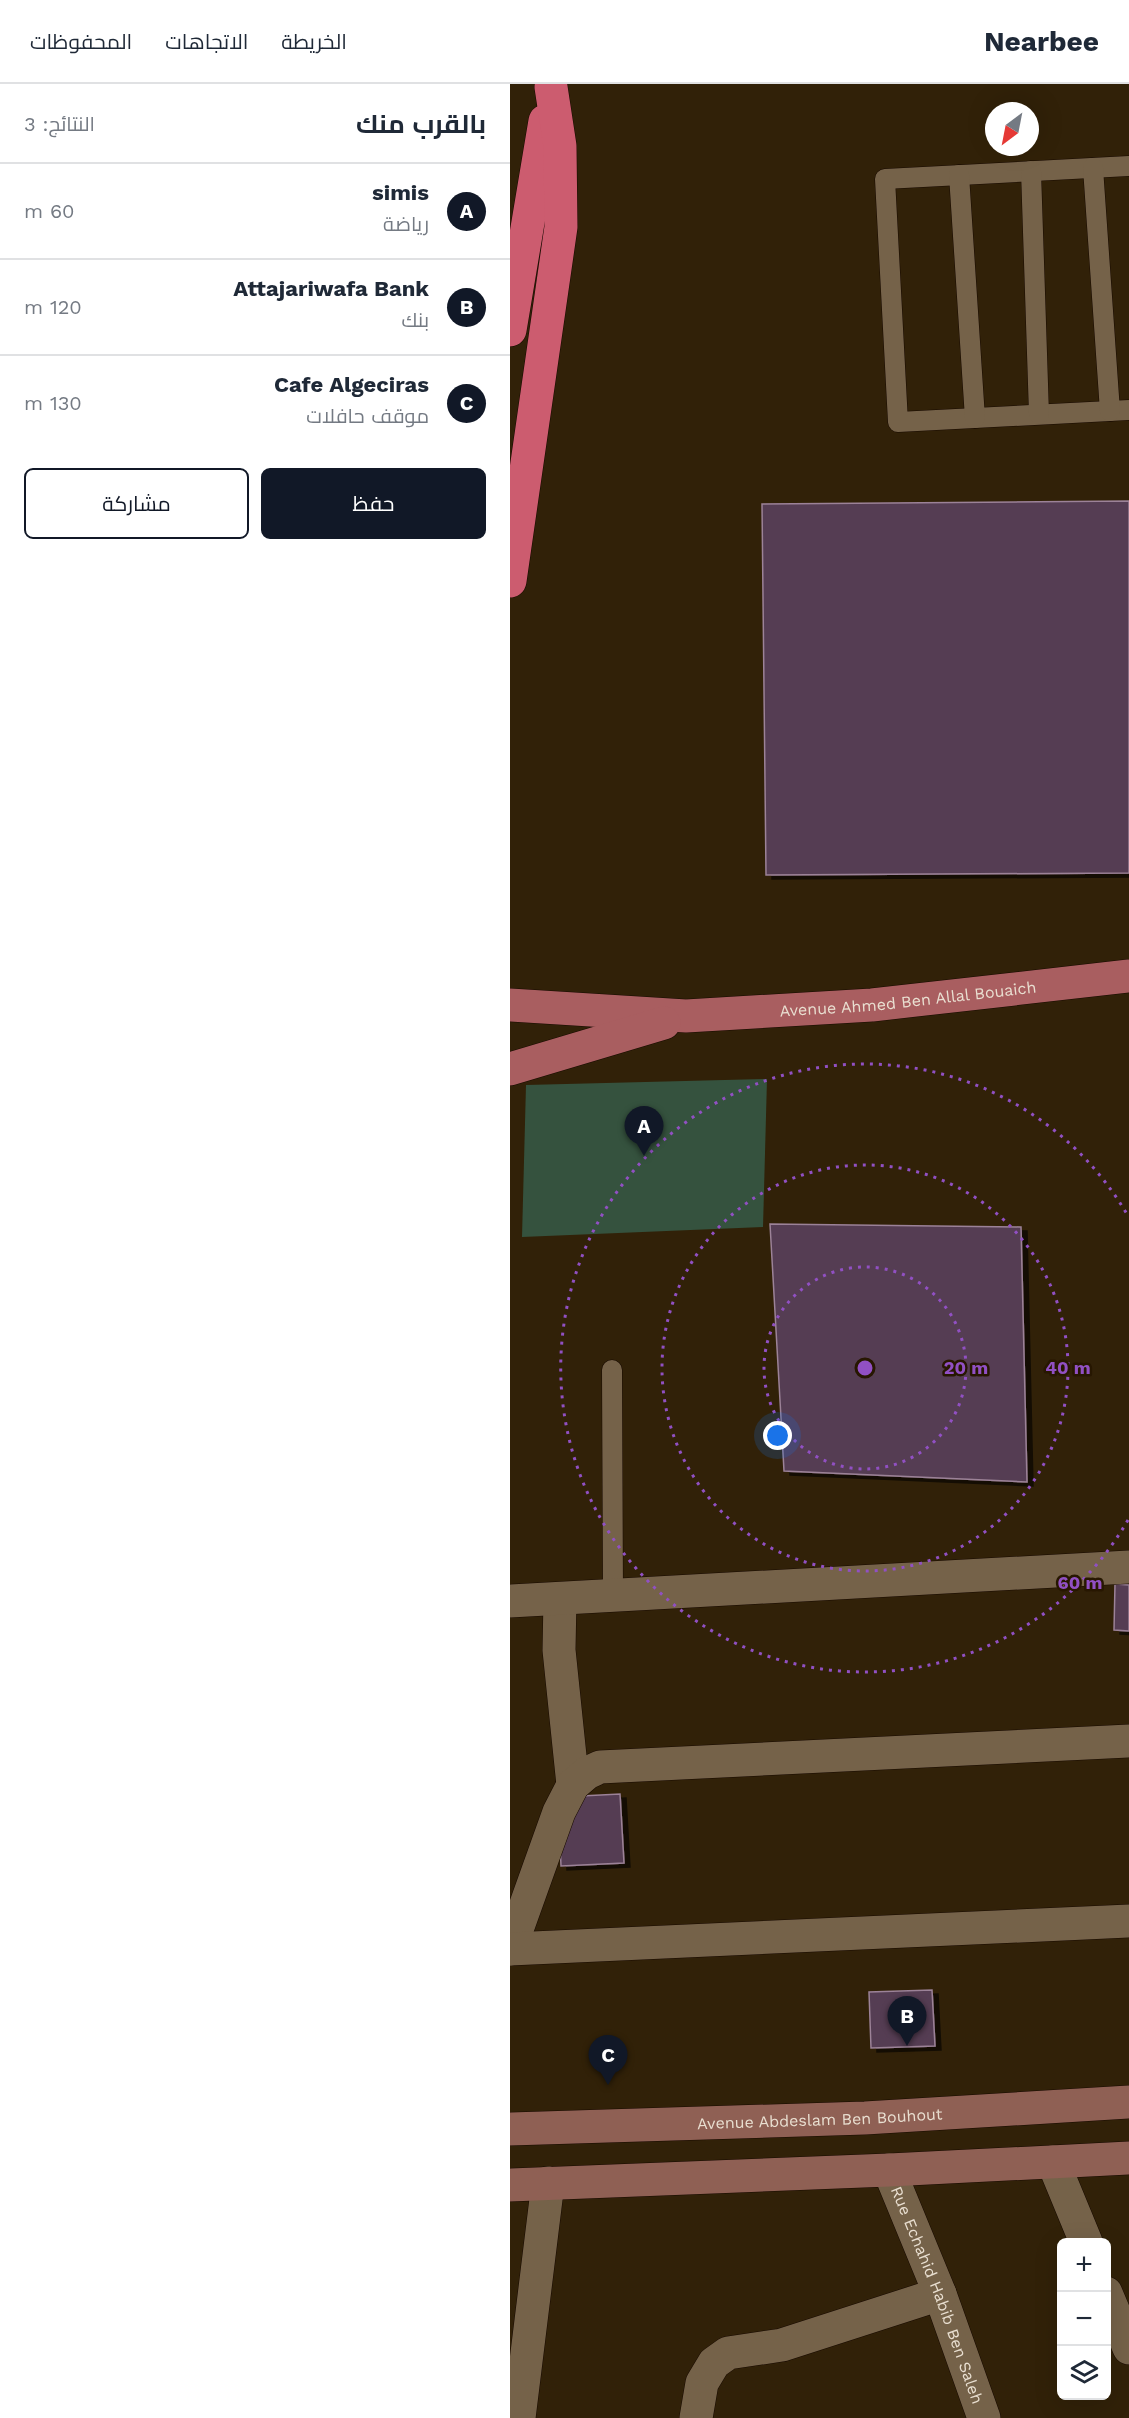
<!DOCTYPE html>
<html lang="ar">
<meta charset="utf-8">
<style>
:root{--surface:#fff;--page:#f6f6f7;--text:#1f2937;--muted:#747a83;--line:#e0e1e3;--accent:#111827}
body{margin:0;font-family:"Work Sans",Cairo,sans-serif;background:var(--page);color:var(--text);direction:rtl}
.controls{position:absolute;right:18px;bottom:18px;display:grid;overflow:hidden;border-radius:9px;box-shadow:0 6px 24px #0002}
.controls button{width:54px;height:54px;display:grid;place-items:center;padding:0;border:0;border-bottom:2px solid var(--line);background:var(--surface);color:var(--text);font:30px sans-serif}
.compass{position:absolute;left:475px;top:18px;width:54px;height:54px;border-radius:50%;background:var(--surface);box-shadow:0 6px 24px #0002;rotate:212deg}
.you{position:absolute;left:268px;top:1352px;width:21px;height:21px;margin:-15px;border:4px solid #fff;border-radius:50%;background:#1a73e8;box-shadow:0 0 0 9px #1a73e833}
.badge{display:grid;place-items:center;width:39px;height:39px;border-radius:50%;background:var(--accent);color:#fff;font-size:20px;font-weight:700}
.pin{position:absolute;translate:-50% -50px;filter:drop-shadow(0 2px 3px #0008)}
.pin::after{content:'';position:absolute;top:32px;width:21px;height:18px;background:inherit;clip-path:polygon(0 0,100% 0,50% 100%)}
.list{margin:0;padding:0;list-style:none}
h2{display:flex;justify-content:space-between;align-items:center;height:78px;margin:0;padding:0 24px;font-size:26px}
h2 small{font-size:20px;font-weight:400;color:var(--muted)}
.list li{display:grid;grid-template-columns:39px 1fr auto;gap:18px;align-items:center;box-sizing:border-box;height:96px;padding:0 24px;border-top:2px solid var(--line)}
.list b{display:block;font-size:22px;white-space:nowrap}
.list p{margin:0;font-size:20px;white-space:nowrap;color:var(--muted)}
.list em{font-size:20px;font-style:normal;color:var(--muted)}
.actions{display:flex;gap:12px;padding:18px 24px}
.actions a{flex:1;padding:14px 0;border:2px solid var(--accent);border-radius:9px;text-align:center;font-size:21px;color:var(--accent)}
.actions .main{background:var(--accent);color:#fff}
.icon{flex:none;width:33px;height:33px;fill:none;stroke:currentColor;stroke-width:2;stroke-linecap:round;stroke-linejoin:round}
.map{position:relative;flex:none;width:619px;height:2334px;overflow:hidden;direction:ltr}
header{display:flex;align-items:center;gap:36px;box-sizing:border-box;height:84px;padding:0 30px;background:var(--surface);border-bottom:2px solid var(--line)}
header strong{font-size:28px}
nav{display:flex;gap:33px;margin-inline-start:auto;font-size:21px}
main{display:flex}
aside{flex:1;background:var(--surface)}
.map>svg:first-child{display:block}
.green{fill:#35523e}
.building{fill:#543e52;stroke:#9c8298;stroke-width:1.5;filter:url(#shadow)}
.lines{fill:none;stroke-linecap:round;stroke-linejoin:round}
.lane-casing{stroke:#180a00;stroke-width:21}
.street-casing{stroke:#180a00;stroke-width:34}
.secondary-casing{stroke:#180a00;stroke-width:34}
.primary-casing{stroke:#180a00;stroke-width:34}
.highway-casing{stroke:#180a00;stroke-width:34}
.lane{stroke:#756249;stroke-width:20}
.street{stroke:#756249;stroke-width:33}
.secondary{stroke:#8f6054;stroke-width:33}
.primary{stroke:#a95e60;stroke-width:33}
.highway{stroke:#cc5c6f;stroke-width:33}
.ring{fill:none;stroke:#9150c3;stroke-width:3;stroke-dasharray:3 6}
.labels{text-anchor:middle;stroke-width:5;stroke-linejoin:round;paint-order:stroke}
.street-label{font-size:16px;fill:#e9dfd1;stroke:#271701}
.centre{fill:#9150c3;stroke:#271701;stroke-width:3}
.ring-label{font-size:18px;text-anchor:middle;font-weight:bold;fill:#9150c3;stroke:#271701;stroke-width:5;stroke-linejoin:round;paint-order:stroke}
</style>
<header>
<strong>Nearbee</strong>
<nav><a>الخريطة</a><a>الاتجاهات</a><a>المحفوظات</a></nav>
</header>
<main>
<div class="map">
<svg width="619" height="2334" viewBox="0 0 619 2334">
<defs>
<filter id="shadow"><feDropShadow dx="6" dy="4" stdDeviation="0" flood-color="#0009"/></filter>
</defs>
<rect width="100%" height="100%" fill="#312108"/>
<polygon class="green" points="257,995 253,1143 12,1153 16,1001"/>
<g class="building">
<polygon points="619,417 619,789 256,791 252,420"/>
<polygon points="260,1140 511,1143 517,1398 274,1387"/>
<polygon points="605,1500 619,1501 619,1547 604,1546"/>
<polygon points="110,1710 114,1779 51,1782 49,1734 71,1712"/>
<polygon points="422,1906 425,1962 361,1964 359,1908"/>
</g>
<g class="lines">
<g class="lane-casing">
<g id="lane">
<polyline points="619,82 375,95 388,338 619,326"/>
<polyline points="583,84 600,327"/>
<polyline points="521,87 529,330"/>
<polyline points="449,91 465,334"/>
<polyline points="102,1286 103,1512"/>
</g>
</g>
<g class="street-casing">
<g id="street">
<polyline points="50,1515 49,1566 63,1701"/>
<polyline points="0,1517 619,1483"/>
<polyline points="0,1865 49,1728 63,1701 77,1689 90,1683 619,1657"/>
<polyline points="0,1865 619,1837"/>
<polyline points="543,2078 576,2158"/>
<path id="s1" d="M379,2086L430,2210L474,2334"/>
<polyline points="596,2209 619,2264"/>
<polyline points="9,2334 38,2099"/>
<polyline points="186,2334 192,2299 204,2279 218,2269 272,2261 430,2210"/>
</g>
</g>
<g class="secondary-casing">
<g id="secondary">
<path id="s2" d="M0,2045L355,2034L619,2018"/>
<polyline points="0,2101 379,2086 619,2074"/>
</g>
</g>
<g class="primary-casing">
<g id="primary">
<path id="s3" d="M0,921L176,932L362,921L619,892"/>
<polyline points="0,985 154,939"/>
</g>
</g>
<g class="highway-casing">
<g id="highway">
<polyline points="0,246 35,37"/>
<polyline points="0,497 51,143 50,62 41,3"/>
</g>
</g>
<use href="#lane" class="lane"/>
<use href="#street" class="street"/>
<use href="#secondary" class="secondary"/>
<use href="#primary" class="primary"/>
<use href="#highway" class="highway"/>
</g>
<g class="ring">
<circle cx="355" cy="1284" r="101"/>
<circle cx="355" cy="1284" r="203"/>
<path d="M618 1436A304 304 0 1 1 618 1132"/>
</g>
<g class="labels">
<g class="street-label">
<text dy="6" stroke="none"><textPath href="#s3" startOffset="399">Avenue Ahmed Ben Allal Bouaich</textPath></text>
<text dy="6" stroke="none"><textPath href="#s2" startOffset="310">Avenue Abdeslam Ben Bouhout</textPath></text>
<text dy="6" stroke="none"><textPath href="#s1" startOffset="134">Rue Echahid Habib Ben Saleh</textPath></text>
</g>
</g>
<circle cx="355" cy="1284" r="9" class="centre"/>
<g class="ring-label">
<text x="456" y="1290">20 m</text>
<text x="558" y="1290">40 m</text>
<text x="570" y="1505">60 m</text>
</g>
</svg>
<div class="controls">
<button>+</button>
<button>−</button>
<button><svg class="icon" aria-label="layers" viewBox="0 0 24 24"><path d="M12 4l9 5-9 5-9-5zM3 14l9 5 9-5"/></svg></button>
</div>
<svg class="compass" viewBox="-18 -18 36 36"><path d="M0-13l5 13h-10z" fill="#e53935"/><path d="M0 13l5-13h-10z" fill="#747a83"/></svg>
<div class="you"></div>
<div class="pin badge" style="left:134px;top:1072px">A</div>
<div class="pin badge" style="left:397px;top:1962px">B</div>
<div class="pin badge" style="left:98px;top:2001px">C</div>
</div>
<aside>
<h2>بالقرب منك<small>النتائج: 3</small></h2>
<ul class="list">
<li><span class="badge">A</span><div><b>simis</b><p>رياضة</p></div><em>60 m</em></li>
<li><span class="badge">B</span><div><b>Attajariwafa Bank</b><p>بنك</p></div><em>120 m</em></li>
<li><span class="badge">C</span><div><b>Cafe Algeciras</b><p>موقف حافلات</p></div><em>130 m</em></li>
</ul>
<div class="actions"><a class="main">حفظ</a><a>مشاركة</a></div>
</aside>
</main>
